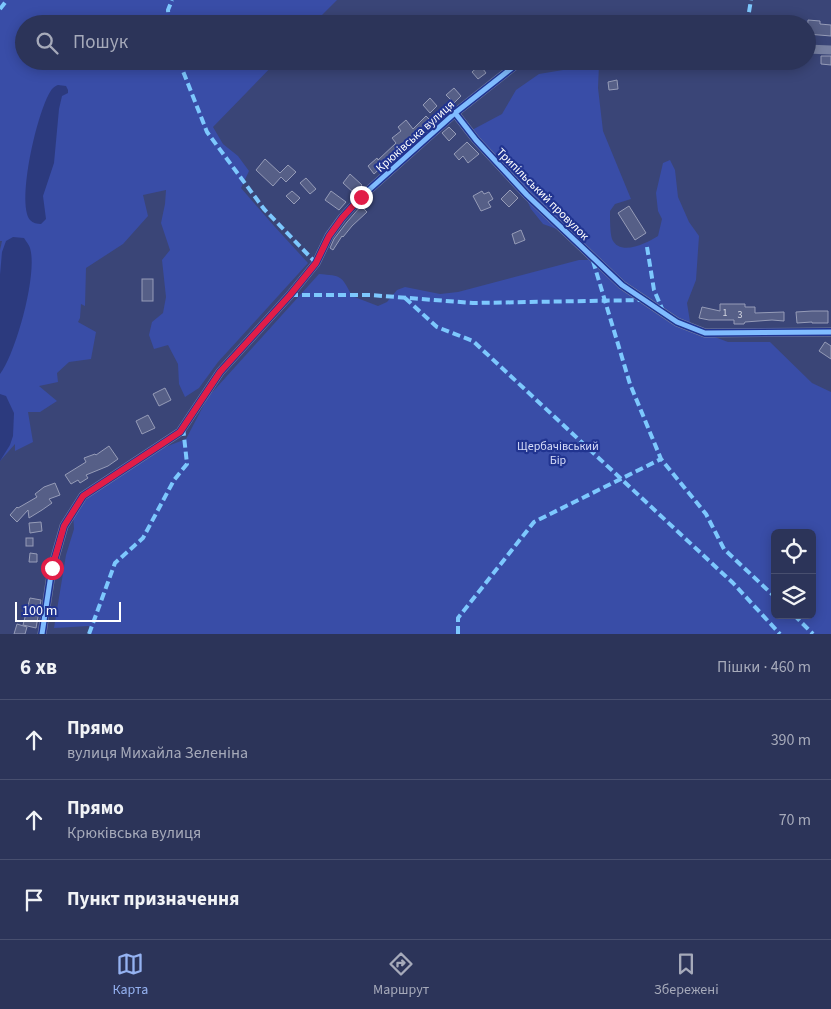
<!DOCTYPE html>
<html lang="uk">
<meta charset="utf-8">
<style>
:root{--surface:#2c3459;--page:#383f62;--text:#f1f3f6;--muted:#a6aaba;--line:#484f6f;--accent:#95b2f1}
body{margin:0;font-family:"Source Sans 3",sans-serif;background:var(--page);color:var(--text)}
.controls{position:absolute;right:15px;bottom:15px;display:grid;overflow:hidden;border-radius:8px;box-shadow:0 2px 12px #0003}
.controls button{width:45px;height:45px;display:grid;place-items:center;padding:0;border:0;border-bottom:1px solid var(--line);background:var(--surface);color:var(--text);font:25px sans-serif}
.scale{position:absolute;left:15px;bottom:12px;width:106px;box-sizing:border-box;padding-left:5px;border:2px solid #fff;border-top:0;font-size:14px;line-height:18px;white-space:nowrap;color:#fff;-webkit-text-stroke:4px #213490;paint-order:stroke}
.stop{position:absolute;width:15px;height:15px;margin:-11px;border:4px solid #e11d48;border-radius:50%;background:#fff}
.stop.end{background:#e11d48;border-color:#fff;box-shadow:0 1px 5px #0008}
.list{margin:0;padding:0;list-style:none}
h2{display:flex;justify-content:space-between;align-items:center;height:65px;margin:0;padding:0 20px;font-size:21px}
h2 small{font-size:16px;font-weight:400;color:var(--muted)}
.list li{display:grid;grid-template-columns:32px 1fr auto;gap:15px;align-items:center;box-sizing:border-box;height:80px;padding:0 20px;border-top:1px solid var(--line)}
.list b{display:block;font-size:19px;white-space:nowrap}
.list p{margin:0;font-size:16px;white-space:nowrap;color:var(--muted)}
.list em{font-size:16px;font-style:normal;color:var(--muted)}
.icon{flex:none;width:28px;height:28px;fill:none;stroke:currentColor;stroke-width:2;stroke-linecap:round;stroke-linejoin:round}
.map{position:relative;flex:none;width:831px;height:634px;overflow:hidden}
.search{position:absolute;background:var(--surface);box-shadow:0 2px 12px #0003;left:15px;right:15px;top:15px;height:55px;display:flex;align-items:center;gap:12px;box-sizing:border-box;padding:0 18px;border-radius:28px;color:var(--muted);font-size:19px}
.sheet{height:305px;background:var(--surface)}
nav{display:flex;justify-content:space-around;align-items:center;box-sizing:border-box;height:70px;border-top:1px solid var(--line);background:var(--surface);font-size:14px;color:var(--muted)}
nav a{display:grid;justify-items:center;gap:2px}
nav .on{color:var(--accent)}
.map>svg:first-child{display:block}
.green{fill:#394da7;fill-rule:evenodd}
.water{fill:#2c3a7e}
.building{fill:#565f87;stroke:#969cb8}
.lines{fill:none;stroke-linecap:round;stroke-linejoin:round}
.minor{stroke:#7780a2;stroke-width:9}
.quiet{stroke:#7dc8fe;stroke-width:4;stroke-dasharray:8 4;stroke-linecap:butt}
.cycleway-casing{stroke:#213490;stroke-width:8}
.cycleway{stroke:#80bcff;stroke-width:5}
.route{stroke:#e11d48;stroke-width:6}
.labels{text-anchor:middle;stroke-width:4.5;stroke-linejoin:round;paint-order:stroke}
.number-label{font-size:10px;fill:#d5d7e1}
.street-label{font-size:12px;fill:#fff;stroke:#213490}
.park-label{font-size:12px;fill:#d7ddf9;stroke:#213490}
</style>
<div class="map">
<svg width="831" height="634" viewBox="0 0 831 634">
<rect width="100%" height="100%" fill="#3a4577"/>
<g class="green">
<polygon points="0,0 337,0 313,24 24,24 24,61 277,61 213,127 223,144 238,156 249,171 241,188 275,227 308,263 218,362 199,388 185,397 179,384 178,364 168,345 154,349 149,335 152,322 163,313 166,297 162,260 170,250 161,223 165,204 166,190 143,195 148,216 123,244 86,268 85,306 81,304 80,318 78,322 96,332 91,359 69,362 57,373 58,382 39,386 57,401 40,412 28,412 33,442 15,451 15,444 0,461 0,250 2,241 0,241"/>
<path d="M599,64L598,88L603,131L631,199L615,204L610,211C610,218 610,233 612,239C620,257 647,243 658,236L662,219L658,211L656,193L663,163L670,160L675,170L678,197L689,222L699,236L696,280L687,303L691,328L728,342H770L812,383L831,392V634H89V626L54,628L66,555L74,529L73,513L93,493L160,449L186,439L208,397L319,274C342,276 341,275 352,296L378,306L387,302L397,290L405,287L440,294L458,292L579,260H588L576,236L543,224L531,209L516,177L472,130L502,114L516,90L539,74ZM775,533H812V615H775Z"/>
</g>
<g class="water">
<path d="M58,85L66,86L68,90V93L62,96L59,109L54,163L43,196L46,219L41,224C37,224 33,223 30,220C16,202 38,107 52,89C54,87 55,86 58,85Z"/>
<path d="M13,237L24,238C26,241 29,245 30,248C38,273 16,353 0,374V275L2,252L6,241Z"/>
<polygon points="0,394 6,396 14,413 13,436 10,445 0,461"/>
</g>
<g class="building">
<polygon points="715,18 733,20 733,24 714,24"/>
<polygon points="808,20 820,21 820,24 831,25 831,36 807,34"/>
<polygon points="821,56 831,56 831,65 821,64"/>
<polygon points="657,61 673,61 674,66 657,67"/>
<polygon points="783,61 794,61 794,67 782,67"/>
<polygon points="480,65 486,73 478,79 472,72"/>
<polygon points="617,80 618,89 609,90 608,82"/>
<polygon points="454,88 461,96 454,103 446,95"/>
<polygon points="430,98 437,106 430,113 423,105"/>
<polygon points="426,116 432,122 408,143 409,144 401,149 374,174 368,166 377,158 378,160 396,143 392,138 401,131 398,127 406,120 413,129"/>
<polygon points="449,127 456,134 449,141 442,133"/>
<polygon points="467,142 479,154 468,163 463,156 459,160 454,154"/>
<polygon points="265,159 280,173 288,165 296,172 286,182 281,177 273,186 256,170"/>
<polygon points="350,174 362,185 355,194 343,183"/>
<polygon points="306,178 316,189 310,194 300,183"/>
<polygon points="510,190 518,198 509,207 501,199"/>
<polygon points="292,191 300,198 294,204 286,196"/>
<polygon points="331,191 346,202 339,210 325,200"/>
<polygon points="482,191 484,194 489,192 493,199 488,202 491,207 481,211 473,196"/>
<polygon points="361,206 367,212 352,226 343,237 342,236 333,250 330,248 334,239 347,222"/>
<polygon points="629,206 646,233 635,240 618,213"/>
<polygon points="521,230 525,240 515,244 512,234"/>
<rect x="142" y="279" width="11" height="22"/>
<polygon points="720,304 745,304 745,307 755,307 755,313 784,312 784,321 772,320 745,322 744,324 734,324 734,320 709,320 699,318 702,307 720,311"/>
<polygon points="812,311 828,311 828,323 812,323 812,322 797,323 796,312"/>
<polygon points="825,342 831,346 831,359 819,351"/>
<polygon points="165,388 171,400 159,406 153,394"/>
<polygon points="148,415 155,428 142,434 136,421"/>
<polygon points="109,446 118,459 108,466 86,475 88,478 80,483 78,480 71,484 65,475 86,462 84,458 95,454 96,455"/>
<polygon points="55,483 60,495 49,499 52,503 42,510 29,518 28,510 17,522 10,515 17,507 18,508 37,497 35,494 44,487"/>
<polygon points="41,522 42,531 30,533 29,523"/>
<rect x="26" y="538" width="7" height="8"/>
<polygon points="30,553 37,554 37,562 29,562"/>
<polygon points="30,598 41,600 36,628 23,625"/>
<polygon points="17,624 27,627 25,634 14,634"/>
</g>
<g class="lines">
<g class="minor">
<polyline points="807,49 831,50"/>
<polyline points="455,113 476,140 527,195 622,285 677,322 705,333 831,332"/>
<polyline points="42,634 52,568 64,526 83,496 180,432 220,372 290,295 316,263 329,236 342,218 361,197 455,113 517,64 525,61"/>
</g>
<g class="quiet">
<polyline points="0,9 7,0"/>
<polyline points="169,24 168,10 172,0"/>
<polyline points="747,24 751,0"/>
<polyline points="179,61 207,132 264,209 316,263"/>
<polyline points="647,247 654,290 663,311"/>
<polyline points="593,261 630,384 661,459 706,514 724,549 775,597"/>
<polyline points="290,295 370,295 473,303 643,300"/>
<polyline points="405,298 437,327 473,341 733,583 780,634"/>
<polyline points="794,615 813,634"/>
<polyline points="89,634 115,563 143,538 174,480 187,464 183,427"/>
<polyline points="458,634 458,618 534,522 661,459"/>
</g>
<g class="cycleway-casing">
<g id="cycleway">
<polyline points="455,113 476,140 527,195 622,285 677,322 705,333 831,332"/>
<polyline points="42,634 52,568 64,526 83,496 180,432 220,372 290,295 316,263 329,236 342,218 361,197 455,113 517,64 525,61"/>
</g>
</g>
<use href="#cycleway" class="cycleway"/>
</g>
<g class="lines">
<polyline class="route" points="52,568 64,526 83,496 180,432 220,372 290,295 316,263 329,236 342,218 361,197"/>
</g>
<g class="labels">
<g class="number-label">
<text x="725" y="316">1</text>
<text x="740" y="318">3</text>
</g>
<g class="street-label">
<text transform="translate(415 136) rotate(-42)" y="4">Крюківська вулиця</text>
<text transform="translate(543 194) rotate(45)" y="4">Трипільський провулок</text>
</g>
<g class="park-label">
<text x="558" y="450">Щербачівський<tspan x="558" dy="14">Бір</tspan></text>
</g>
</g>
</svg>
<div class="controls">
<button><svg class="icon" aria-label="locate" viewBox="0 0 24 24"><circle cx="12" cy="12" r="6"/><path d="M12 2v4M12 18v4M2 12h4M18 12h4"/></svg></button>
<button><svg class="icon" aria-label="layers" viewBox="0 0 24 24"><path d="M12 4l9 5-9 5-9-5zM3 14l9 5 9-5"/></svg></button>
</div>
<div class="scale">100 m</div>
<div class="stop" style="left:52px;top:568px"></div>
<div class="stop end" style="left:361px;top:197px"></div>
<div class="search"><svg class="icon" aria-label="search" viewBox="0 0 24 24"><circle cx="10" cy="10" r="6"/><path d="M15 15l6 6"/></svg>Пошук</div>
</div>
<section class="sheet">
<h2>6 хв<small>Пішки · 460 m</small></h2>
<ul class="list">
<li><svg class="icon" aria-label="ahead" viewBox="0 0 24 24"><path d="M12 20V5M6 11l6-6 6 6"/></svg><div><b>Прямо</b><p>вулиця Михайла Зеленіна</p></div><em>390 m</em></li>
<li><svg class="icon" aria-label="ahead" viewBox="0 0 24 24"><path d="M12 20V5M6 11l6-6 6 6"/></svg><div><b>Прямо</b><p>Крюківська вулиця</p></div><em>70 m</em></li>
<li><svg class="icon" aria-label="arrive" viewBox="0 0 24 24"><path d="M6 21V4h12l-3 4 3 4H6"/></svg><div><b>Пункт призначення</b></div></li>
</ul>
</section>
<nav>
<a class="on"><svg class="icon" aria-label="map" viewBox="0 0 24 24"><path d="M3 6l6-2 6 2 6-2v14l-6 2-6-2-6 2zM9 4v14M15 6v14"/></svg>Карта</a>
<a><svg class="icon" aria-label="directions" viewBox="0 0 24 24"><path d="M12 3l9 9-9 9-9-9zM9 14v-3h6M13 9l2 2-2 2"/></svg>Маршрут</a>
<a><svg class="icon" aria-label="saved" viewBox="0 0 24 24"><path d="M7 4h10v16l-5-4-5 4z"/></svg>Збережені</a>
</nav>
